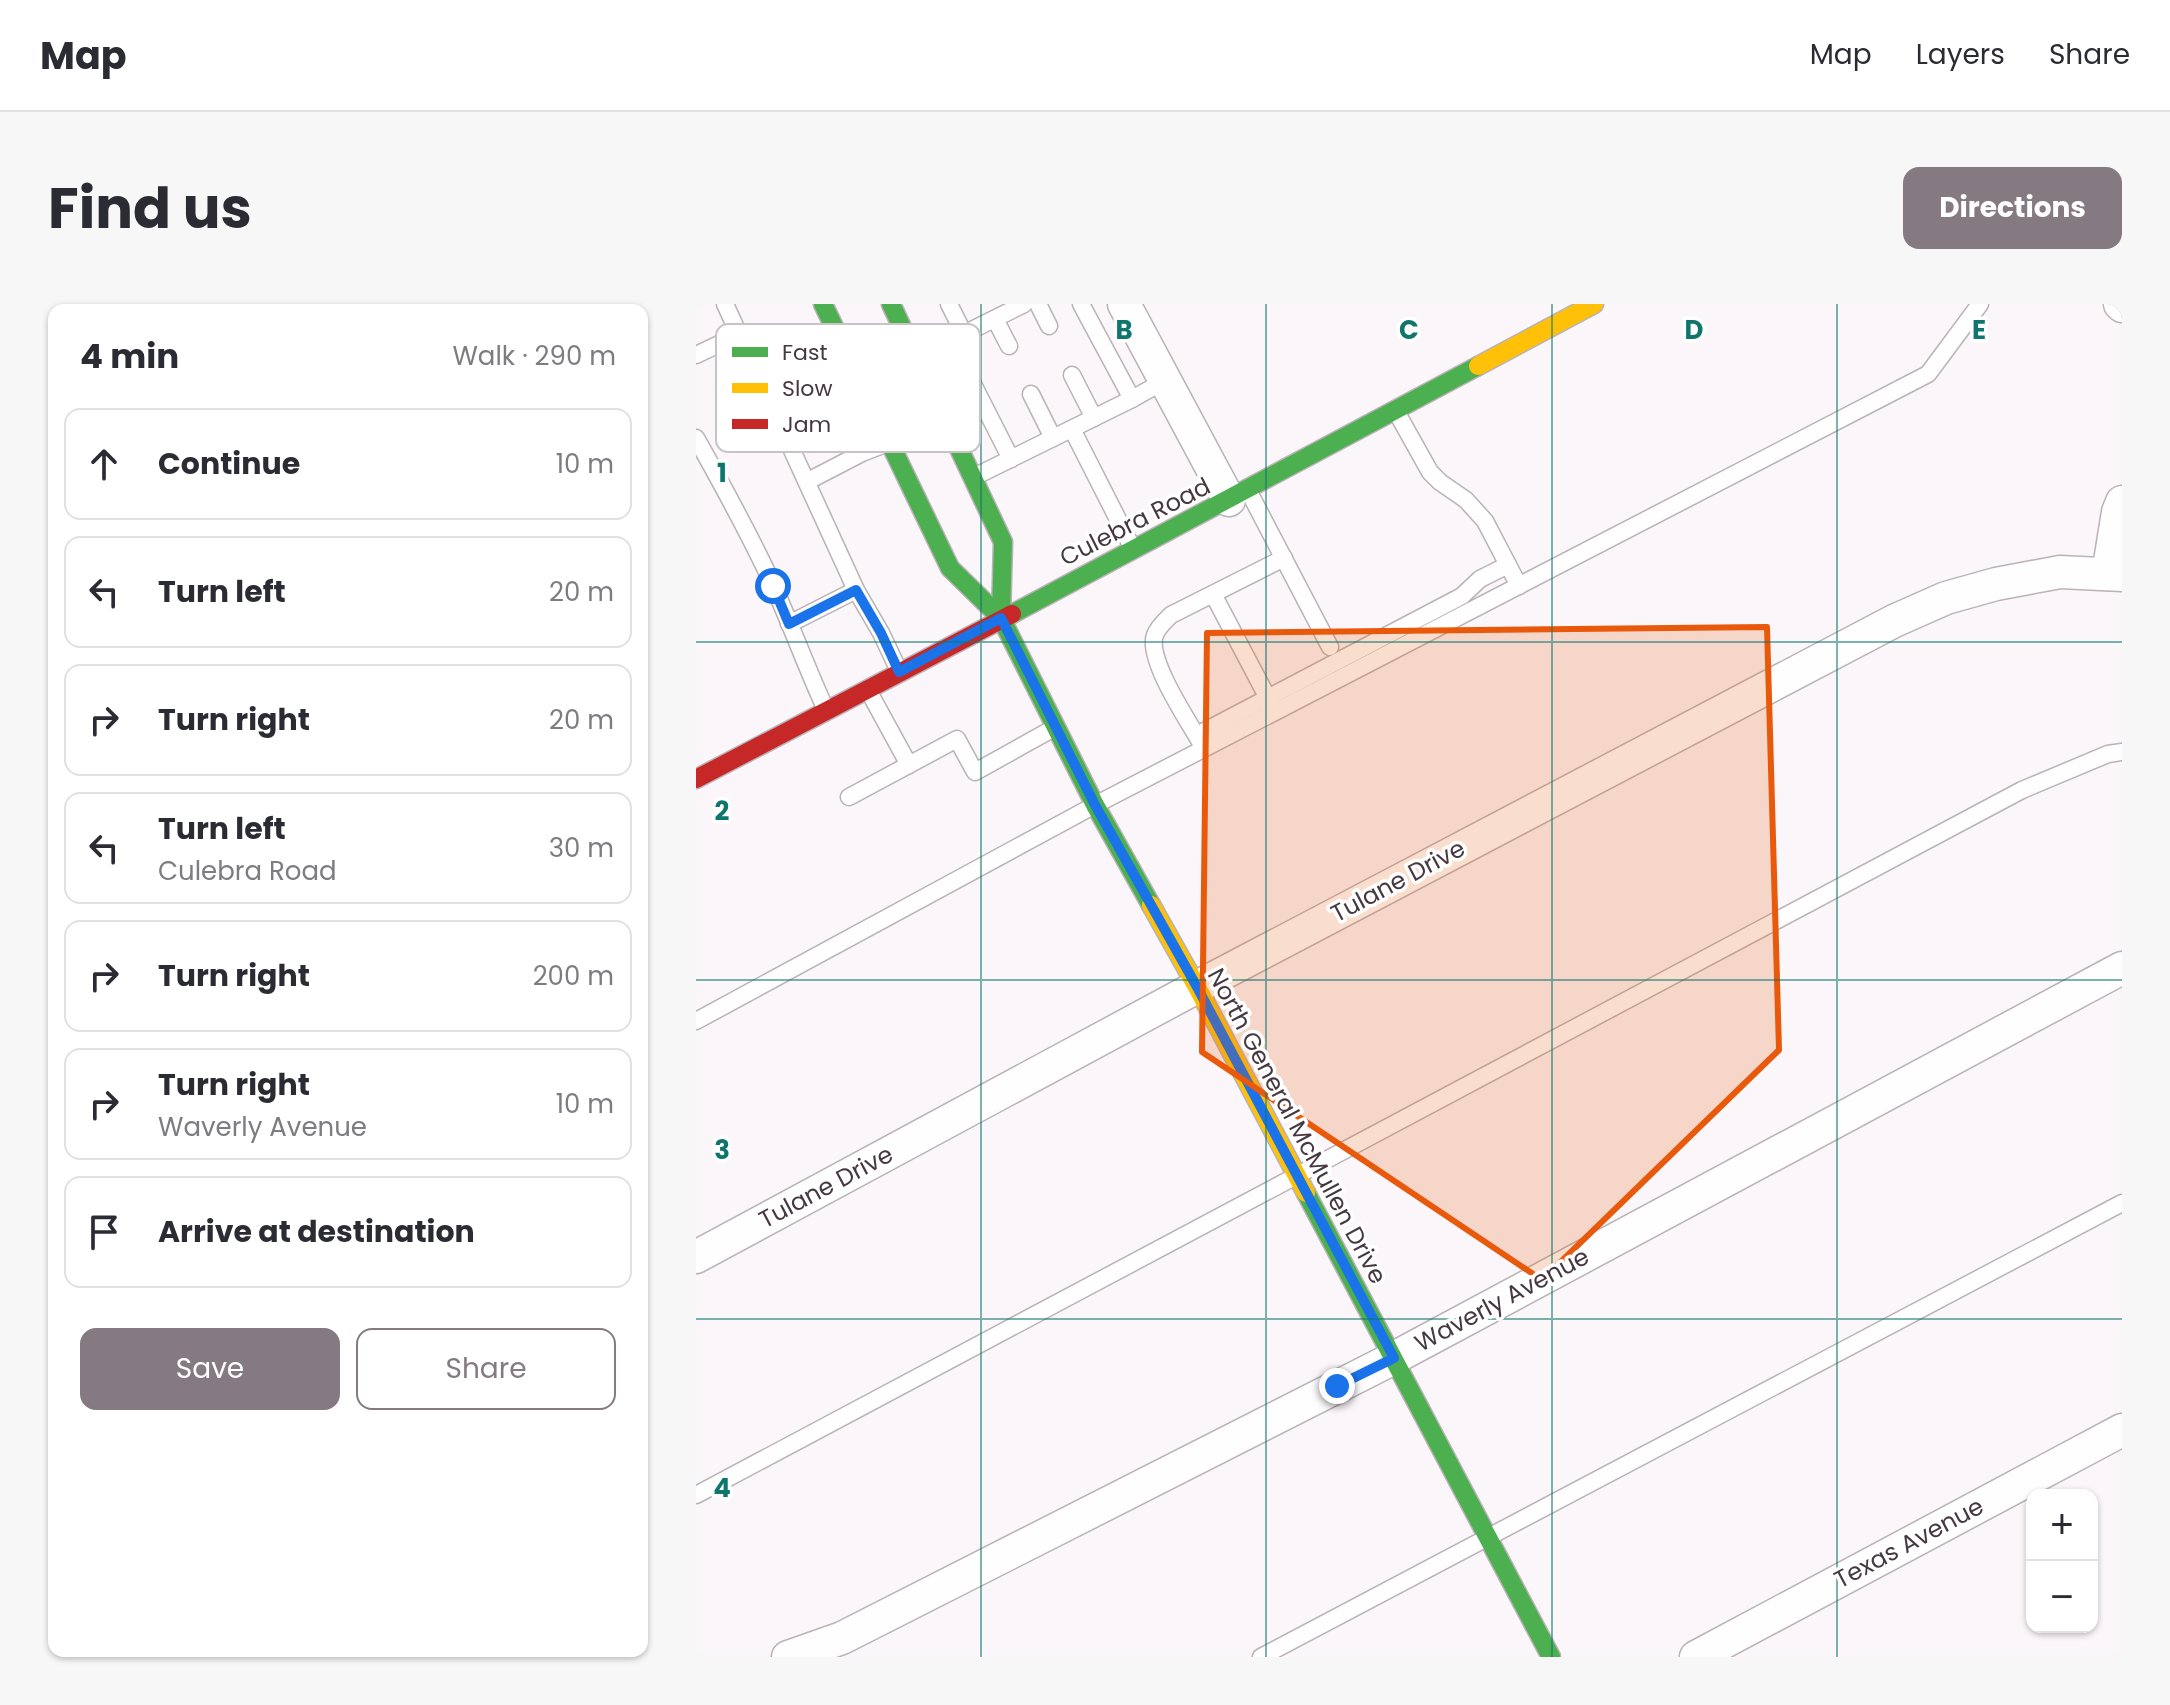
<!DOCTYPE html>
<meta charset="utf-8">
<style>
:root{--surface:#fff;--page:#f7f7f7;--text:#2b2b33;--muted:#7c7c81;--line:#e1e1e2;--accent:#857a81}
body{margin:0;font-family:Poppins,sans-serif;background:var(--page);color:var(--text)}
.controls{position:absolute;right:24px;bottom:24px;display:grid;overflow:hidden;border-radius:16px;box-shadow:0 2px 6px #0004}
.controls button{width:72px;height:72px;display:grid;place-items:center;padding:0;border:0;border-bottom:2px solid var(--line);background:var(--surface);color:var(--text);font:40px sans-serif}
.stop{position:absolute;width:24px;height:24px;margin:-18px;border:6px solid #1a73e8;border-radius:50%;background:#fff}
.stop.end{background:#1a73e8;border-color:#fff;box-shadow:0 2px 8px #0008}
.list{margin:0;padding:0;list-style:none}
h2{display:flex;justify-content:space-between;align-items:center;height:104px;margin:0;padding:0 32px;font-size:34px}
h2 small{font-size:26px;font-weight:400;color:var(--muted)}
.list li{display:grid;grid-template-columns:52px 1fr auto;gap:24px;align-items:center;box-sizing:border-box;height:112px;margin:0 16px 16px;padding:0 16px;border:2px solid var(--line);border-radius:16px}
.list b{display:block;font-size:30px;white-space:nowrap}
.list p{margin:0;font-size:26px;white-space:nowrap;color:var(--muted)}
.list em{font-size:26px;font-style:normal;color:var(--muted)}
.actions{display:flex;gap:16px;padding:24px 32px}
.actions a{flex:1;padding:18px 0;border:2px solid var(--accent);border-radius:16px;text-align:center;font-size:28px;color:var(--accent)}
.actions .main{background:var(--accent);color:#fff}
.icon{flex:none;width:44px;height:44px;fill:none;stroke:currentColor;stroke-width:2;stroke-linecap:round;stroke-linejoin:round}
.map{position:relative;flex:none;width:1426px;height:1353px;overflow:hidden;border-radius:16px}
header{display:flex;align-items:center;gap:48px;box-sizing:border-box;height:112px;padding:0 40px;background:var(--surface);border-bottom:2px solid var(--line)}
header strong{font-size:38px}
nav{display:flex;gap:44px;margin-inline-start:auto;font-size:28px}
.intro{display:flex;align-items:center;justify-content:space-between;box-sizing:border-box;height:192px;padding:0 48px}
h1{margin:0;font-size:56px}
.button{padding:20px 36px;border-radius:16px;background:var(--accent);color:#fff;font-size:28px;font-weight:700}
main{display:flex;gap:48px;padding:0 48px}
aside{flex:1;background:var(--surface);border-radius:16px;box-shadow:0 2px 6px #0004}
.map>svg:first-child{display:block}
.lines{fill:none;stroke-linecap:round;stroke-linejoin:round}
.lane-casing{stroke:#bab2b6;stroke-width:19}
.street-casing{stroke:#bab2b6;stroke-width:35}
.fast-casing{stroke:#bab2b6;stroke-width:21}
.slow-casing{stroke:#bab2b6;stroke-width:21}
.jam-casing{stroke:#bab2b6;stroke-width:21}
.lane{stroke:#fefefe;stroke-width:16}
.street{stroke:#fefefe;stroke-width:32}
.fast{stroke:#4caf50;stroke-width:18}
.slow{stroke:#ffc107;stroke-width:18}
.jam{stroke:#c62828;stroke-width:18}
.route{stroke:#1a73e8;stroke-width:10}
.marked{fill:#e8590c;fill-opacity:0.2;stroke:#e8590c;stroke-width:6;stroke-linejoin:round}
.grid{fill:none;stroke:#0f766e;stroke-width:2;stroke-opacity:0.55}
.labels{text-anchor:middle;stroke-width:7;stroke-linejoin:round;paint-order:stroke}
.street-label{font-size:24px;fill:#463840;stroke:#fff}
.key{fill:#fff;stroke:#c8c3c6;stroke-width:2}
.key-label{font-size:22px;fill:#463840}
.grid-label{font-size:26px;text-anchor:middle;font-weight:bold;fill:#0f766e;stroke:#fff;stroke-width:7;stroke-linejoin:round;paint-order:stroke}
</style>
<header>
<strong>Map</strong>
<nav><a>Map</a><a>Layers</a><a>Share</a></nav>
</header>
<div class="intro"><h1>Find us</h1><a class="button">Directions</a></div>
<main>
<aside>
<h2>4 min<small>Walk · 290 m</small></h2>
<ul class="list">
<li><svg class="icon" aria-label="ahead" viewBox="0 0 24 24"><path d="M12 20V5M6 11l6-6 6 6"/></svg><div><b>Continue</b></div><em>10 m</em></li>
<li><svg class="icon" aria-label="left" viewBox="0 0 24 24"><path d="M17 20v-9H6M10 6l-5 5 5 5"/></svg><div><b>Turn left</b></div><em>20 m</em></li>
<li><svg class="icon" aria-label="right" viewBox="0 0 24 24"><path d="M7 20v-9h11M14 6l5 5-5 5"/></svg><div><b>Turn right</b></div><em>20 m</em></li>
<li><svg class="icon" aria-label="left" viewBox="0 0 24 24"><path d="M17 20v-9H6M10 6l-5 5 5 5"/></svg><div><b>Turn left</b><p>Culebra Road</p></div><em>30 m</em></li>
<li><svg class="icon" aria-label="right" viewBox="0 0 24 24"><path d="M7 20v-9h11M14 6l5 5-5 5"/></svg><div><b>Turn right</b></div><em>200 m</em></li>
<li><svg class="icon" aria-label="right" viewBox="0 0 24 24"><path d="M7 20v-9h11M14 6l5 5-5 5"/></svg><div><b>Turn right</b><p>Waverly Avenue</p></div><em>10 m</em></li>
<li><svg class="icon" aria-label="arrive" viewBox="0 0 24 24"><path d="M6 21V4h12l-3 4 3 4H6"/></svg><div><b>Arrive at destination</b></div></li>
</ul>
<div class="actions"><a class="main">Save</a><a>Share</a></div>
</aside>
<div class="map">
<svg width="1426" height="1353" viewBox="0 0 1426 1353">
<rect width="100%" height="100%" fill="#fbf6f9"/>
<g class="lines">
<g class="lane-casing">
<g id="lane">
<polyline points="29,0 160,286 185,329 203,367"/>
<polyline points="253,0 268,30"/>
<polyline points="342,0 353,22"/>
<polyline points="385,0 436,95"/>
<polyline points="299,15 313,42"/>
<polyline points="255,37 315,155"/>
<polyline points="0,51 42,31"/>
<polyline points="222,53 328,0"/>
<polyline points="376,71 398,114"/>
<polyline points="335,90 357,134"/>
<polyline points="701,109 734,168 744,178 770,196 789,217 823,282"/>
<polyline points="82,117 164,80"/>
<polyline points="376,125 437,245"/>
<path d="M0,134C27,182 54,231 77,281C96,323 111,365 130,406"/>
<polyline points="278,173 436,95 470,76"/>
<polyline points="112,177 166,149 192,139"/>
<polyline points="553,188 634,343"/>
<polyline points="517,290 576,402"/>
<polyline points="93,320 160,286"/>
<polyline points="172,386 213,461"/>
<polyline points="501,431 766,292 784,275 812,261"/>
<path d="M506,441C493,418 450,355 459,331C462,323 469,317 475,311L588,254"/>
<polyline points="153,493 261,435 279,468 358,424"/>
<polyline points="0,717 399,501 1232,70 1284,0"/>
<polyline points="0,1191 1326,486 1412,450 1426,448"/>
<polyline points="565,1353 1426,899"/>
</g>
</g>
<g class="street-casing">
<g id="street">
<polyline points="428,0 533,196"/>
<polyline points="1424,0 1426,2"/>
<polyline points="1412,270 1422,208 1426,198"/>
<polyline points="0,953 501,683 1198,317 1250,294 1300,280 1364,268 1426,271"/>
<polyline points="92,1353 146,1334 698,1054 1426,664"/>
<polyline points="1000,1353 1426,1126"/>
</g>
</g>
<g class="fast-casing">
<g id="fast">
<polyline points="127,0 254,264 305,314 399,501 455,601"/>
<polyline points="195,0 307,238 305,314"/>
<polyline points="316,310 782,62"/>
<polyline points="610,889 855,1353"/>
</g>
</g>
<g class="slow-casing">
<g id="slow">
<polyline points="782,62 898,0"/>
<polyline points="455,601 501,683 610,889"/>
</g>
</g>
<g class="jam-casing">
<polyline id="jam" points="0,475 316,310"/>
</g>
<use href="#lane" class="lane"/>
<use href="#street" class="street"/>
<use href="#fast" class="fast"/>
<use href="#slow" class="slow"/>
<use href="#jam" class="jam"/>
</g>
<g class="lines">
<polyline class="route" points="77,282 93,320 160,286 185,329 203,368 305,314 399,501 501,683 698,1054 641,1082"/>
</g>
<path class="marked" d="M1071,323L1083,746L846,976L506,748L511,329Z"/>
<path class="grid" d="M285,0V1353M570,0V1353M856,0V1353M1141,0V1353M0,338H1426M0,676H1426M0,1015H1426"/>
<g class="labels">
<g class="street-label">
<text transform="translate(439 218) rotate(-27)" y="8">Culebra Road</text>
<text transform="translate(702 577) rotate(-28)" y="8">Tulane Drive</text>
<text transform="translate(601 822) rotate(62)" y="8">North General McMullen Drive</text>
<text transform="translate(130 883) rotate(-28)" y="8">Tulane Drive</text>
<text transform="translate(806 996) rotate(-28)" y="8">Waverly Avenue</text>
<text transform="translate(1213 1239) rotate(-28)" y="8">Texas Avenue</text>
</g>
</g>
<rect x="20" y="20" width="264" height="128" rx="12" class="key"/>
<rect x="36" y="43" width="36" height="10" fill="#4caf50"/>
<rect x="36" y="79" width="36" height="10" fill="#ffc107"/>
<rect x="36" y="115" width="36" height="10" fill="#c62828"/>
<g class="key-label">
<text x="86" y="56">Fast</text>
<text x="86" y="92">Slow</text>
<text x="86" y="128">Jam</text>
</g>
<g class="grid-label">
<text x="428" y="35">B</text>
<text x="713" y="35">C</text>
<text x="998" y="35">D</text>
<text x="1283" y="35">E</text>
<text x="26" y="178">1</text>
<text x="26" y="516">2</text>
<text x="26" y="855">3</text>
<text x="26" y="1193">4</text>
</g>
</svg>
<div class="controls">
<button>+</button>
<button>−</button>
</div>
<div class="stop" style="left:77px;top:282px"></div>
<div class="stop end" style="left:641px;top:1082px"></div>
</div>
</main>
